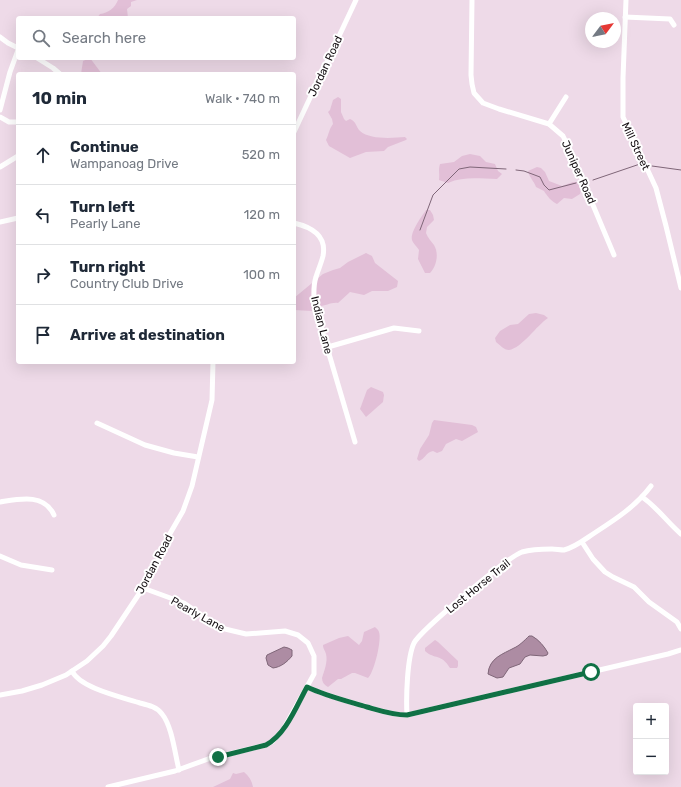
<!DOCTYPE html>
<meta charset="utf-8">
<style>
:root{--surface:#fff;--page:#f2f2f3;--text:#1f2937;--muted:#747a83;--line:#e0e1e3}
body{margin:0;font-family:Rubik,sans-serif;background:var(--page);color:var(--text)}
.controls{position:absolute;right:12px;bottom:12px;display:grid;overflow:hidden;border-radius:4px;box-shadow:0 4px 16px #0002}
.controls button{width:36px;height:36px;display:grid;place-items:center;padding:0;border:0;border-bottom:1px solid var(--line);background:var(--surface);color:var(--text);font:20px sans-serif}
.compass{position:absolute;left:585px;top:12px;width:36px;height:36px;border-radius:50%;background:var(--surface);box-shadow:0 4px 16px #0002;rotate:58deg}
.stop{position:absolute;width:12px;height:12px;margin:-9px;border:3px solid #107045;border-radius:50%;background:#fff}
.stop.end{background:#107045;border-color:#fff;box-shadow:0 1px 4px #0008}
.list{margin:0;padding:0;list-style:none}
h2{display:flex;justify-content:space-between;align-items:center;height:52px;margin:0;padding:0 16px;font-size:17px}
h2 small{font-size:13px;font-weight:400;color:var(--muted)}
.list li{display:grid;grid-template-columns:26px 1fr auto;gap:12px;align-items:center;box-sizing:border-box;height:60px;padding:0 16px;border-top:1px solid var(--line)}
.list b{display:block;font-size:15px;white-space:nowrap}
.list p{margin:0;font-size:13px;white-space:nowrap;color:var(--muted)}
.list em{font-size:13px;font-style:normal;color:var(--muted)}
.icon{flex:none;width:22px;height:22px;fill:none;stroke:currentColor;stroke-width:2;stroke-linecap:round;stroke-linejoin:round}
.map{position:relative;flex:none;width:681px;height:787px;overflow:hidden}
.search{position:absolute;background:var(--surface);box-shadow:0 4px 16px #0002;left:16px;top:16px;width:280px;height:44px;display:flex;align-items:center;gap:10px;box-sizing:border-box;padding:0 14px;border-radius:4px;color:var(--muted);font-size:15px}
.panel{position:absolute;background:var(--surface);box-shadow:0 4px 16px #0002;left:16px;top:72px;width:280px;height:292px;border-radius:4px}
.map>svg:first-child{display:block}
.green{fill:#e2bfd7}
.water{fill:#ad8ca3;stroke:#7f6678}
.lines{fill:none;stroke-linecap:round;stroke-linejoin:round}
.stream{stroke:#7f6678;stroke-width:1}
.minor{stroke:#fff;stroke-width:5}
.route{stroke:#107045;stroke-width:5}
.labels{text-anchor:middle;stroke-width:4;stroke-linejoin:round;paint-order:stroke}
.street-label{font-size:11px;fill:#150f13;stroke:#fff}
</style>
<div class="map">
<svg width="681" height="787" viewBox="0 0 681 787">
<rect width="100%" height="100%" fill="#eedae8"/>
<g class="green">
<path d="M118,0H137L131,2V6L127,9L128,18H97L100,14C108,13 115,8 118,0Z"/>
<polygon points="90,58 102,74 81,74 83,61"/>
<path d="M338,97L341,99V112L344,119L346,121L350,119C356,121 356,127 360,131C370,140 393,138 405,137L407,139L406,140L388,147L384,151L366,152L350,158L329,146L326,140C329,134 329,129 333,124L332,119L328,112L330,110L333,100Z"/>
<path d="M470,154L480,156L486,162L495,164L498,171L502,174L497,179C480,179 464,176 448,183L439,180C440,174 438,170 440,164L454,162L462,156Z"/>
<path d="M537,167L541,168L545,172L549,181L562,186L573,182H577L581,190L580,194L572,199L564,198L557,204C552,202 547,196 544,191L536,187C534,181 529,177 528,171Z"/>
<path d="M426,210H430L433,215L434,220L427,227L426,233C428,238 431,241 434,245C439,253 437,266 430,273H425L418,259L419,250C417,247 413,243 412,240C410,232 422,216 426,210Z"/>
<path d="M366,253L372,256L375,263L398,281L397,287L388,291H372L364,295L350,292L338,303C330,302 325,307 317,306L312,311L294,310V298L323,274L333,270L340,268L348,262Z"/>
<path d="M536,313L544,315L548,318C537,325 522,348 509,350C504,350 500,345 496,342L495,338L500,331L510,325L518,324L529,314Z"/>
<polygon points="371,387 383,392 384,395 383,402 366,417 360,409 367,390"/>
<path d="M434,420L472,425L476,427L478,432L462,441L456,439L446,444L442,451L437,453L433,451C426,452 425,459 419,461L417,459L420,449L429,435L432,423Z"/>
<path d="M375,627C377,629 378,629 379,632C382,640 374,673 368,678L355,673H352L341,679H338L328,687C324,685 322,682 322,678C324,671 328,662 326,654C325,650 323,649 323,645L339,638L348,636L359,645L362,641L364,632Z"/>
<path d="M435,640L438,642L458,661V666L457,668H450C441,653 435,660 425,651V648Z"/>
<path d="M244,772C249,776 252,781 253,787H213L230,779L233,773L236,774Z"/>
</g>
<g class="water">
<path d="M529,636H532C539,640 544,646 548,653L547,655L543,656L530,655L525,657L520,664L509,668L503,677L497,678L488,674C489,658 503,654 514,648C519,646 525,640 529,636Z"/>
<path d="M284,647L288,648L292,650V656C287,662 281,667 273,668L268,665L266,658L267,655Z"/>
</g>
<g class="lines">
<g class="stream">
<polyline points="652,166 681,170"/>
<polyline points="516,170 524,171 540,177 544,185 549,190 576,183"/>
<polyline points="593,180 640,164"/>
<polyline points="420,230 433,195 459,169 470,167 506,169"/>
</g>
<g class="minor">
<polyline points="472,0 471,75 472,84 474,93 483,103 499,109 549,124 563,136 569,148 614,255"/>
<polyline points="626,0 623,78 623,117 656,188 666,226 681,288"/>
<polyline points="625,17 670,19 674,25"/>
<polyline points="0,37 8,43 18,48"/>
<polyline points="37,58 53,68 60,74"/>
<polyline points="0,110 10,72 18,50"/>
<polyline points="0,117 9,122 18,122"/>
<polyline points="549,124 566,97"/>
<polyline points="294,132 356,0"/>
<polyline points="0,167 18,156"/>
<polyline points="0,222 18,218"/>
<path d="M294,223C311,227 327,235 323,256C321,264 318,270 316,277C313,285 314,294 314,303L355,442"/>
<polyline points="328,347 394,328 419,331"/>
<polyline points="97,423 145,445 174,453 198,457"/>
<path d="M642,497C657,507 667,522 681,534"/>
<path d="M0,502C19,499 44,493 54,515"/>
<polyline points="582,542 593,559 605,572 613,577 634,587 649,602 677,622 681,629"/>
<polyline points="0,556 21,565 52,570"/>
<path d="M72,671C80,688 121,697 140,703C148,705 157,707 162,714C172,726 175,754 179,770"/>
<path d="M307,687C327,696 347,701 367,707C381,711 393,715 407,715L668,654L681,650"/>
<polyline points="0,695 22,691 42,685 66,675 87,661 103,646 111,636 149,579 161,555 168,537 183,511 192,486 212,400 213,362"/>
<path d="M407,715C406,698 407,658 414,643C421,630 508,557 522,552C532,549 542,549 552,549C556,549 560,550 564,550C576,547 585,539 596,532C616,519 636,506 651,486"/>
<polyline points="108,787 175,771 208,759 266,745 273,741 284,728 314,674 314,656 308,643 298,635 285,631 246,634 225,629 213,623 184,603 143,588"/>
</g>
</g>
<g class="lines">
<path class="route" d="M218,757L266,745C286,734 296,707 307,687C326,696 347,701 367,707C381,711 393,715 407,715L591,672"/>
</g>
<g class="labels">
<g class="street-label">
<text transform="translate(325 66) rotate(-65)" y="4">Jordan Road</text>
<text transform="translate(636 146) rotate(65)" y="4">Mill Street</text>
<text transform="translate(579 172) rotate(66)" y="4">Juniper Road</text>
<text transform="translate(322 325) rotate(76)" y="4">Indian Lane</text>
<text transform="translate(154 564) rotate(-62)" y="4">Jordan Road</text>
<text transform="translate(478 586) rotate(-39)" y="4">Lost Horse Trail</text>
<text transform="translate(198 614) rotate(29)" y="4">Pearly Lane</text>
</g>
</g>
</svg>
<div class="controls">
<button>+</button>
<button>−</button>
</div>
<svg class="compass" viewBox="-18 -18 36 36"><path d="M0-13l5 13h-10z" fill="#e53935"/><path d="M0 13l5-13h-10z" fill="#747a83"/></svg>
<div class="stop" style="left:591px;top:672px"></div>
<div class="stop end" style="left:218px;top:757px"></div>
<div class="search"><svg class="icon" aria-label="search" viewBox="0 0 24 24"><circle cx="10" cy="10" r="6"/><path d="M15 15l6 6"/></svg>Search here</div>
<section class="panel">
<h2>10 min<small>Walk · 740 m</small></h2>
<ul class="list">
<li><svg class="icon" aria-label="ahead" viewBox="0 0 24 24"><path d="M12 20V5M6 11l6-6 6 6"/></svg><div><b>Continue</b><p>Wampanoag Drive</p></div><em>520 m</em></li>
<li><svg class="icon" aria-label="left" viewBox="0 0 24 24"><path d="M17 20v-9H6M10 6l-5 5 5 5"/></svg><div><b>Turn left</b><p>Pearly Lane</p></div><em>120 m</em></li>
<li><svg class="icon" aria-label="right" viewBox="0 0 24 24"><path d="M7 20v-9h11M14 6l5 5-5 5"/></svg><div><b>Turn right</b><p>Country Club Drive</p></div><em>100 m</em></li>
<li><svg class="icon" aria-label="arrive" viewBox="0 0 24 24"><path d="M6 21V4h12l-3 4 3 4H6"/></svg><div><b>Arrive at destination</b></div></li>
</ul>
</section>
</div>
